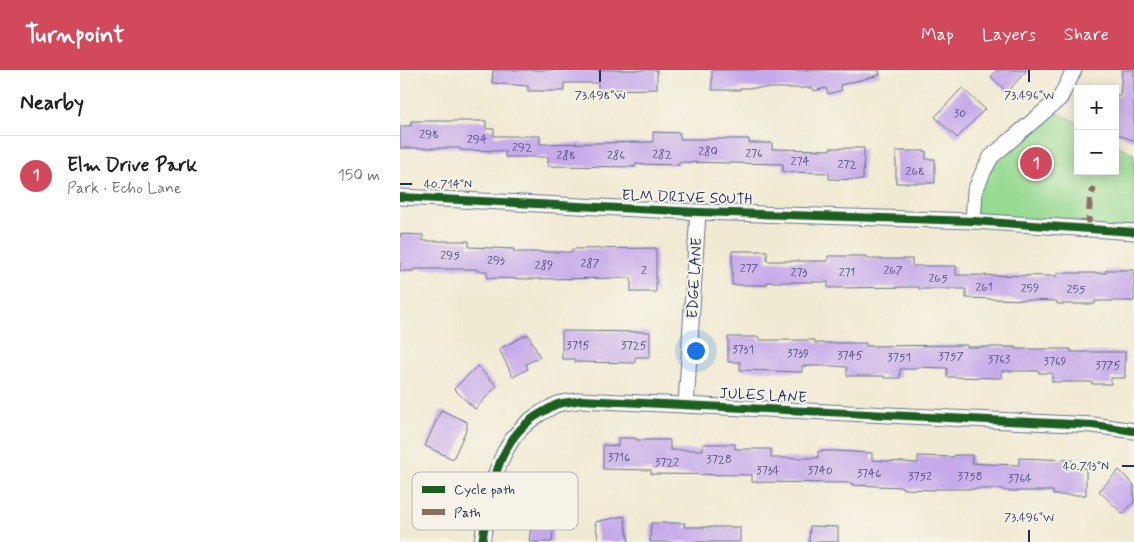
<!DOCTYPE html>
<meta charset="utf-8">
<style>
:root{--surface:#fff;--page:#f2f2f2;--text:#222;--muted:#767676;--line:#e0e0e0;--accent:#d1495b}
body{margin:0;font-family:Mynerve,sans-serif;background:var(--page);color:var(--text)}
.controls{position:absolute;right:15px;top:15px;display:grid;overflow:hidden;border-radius:0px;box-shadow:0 2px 12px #0003}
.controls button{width:45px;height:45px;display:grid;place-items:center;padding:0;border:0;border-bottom:1px solid var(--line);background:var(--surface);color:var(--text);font:25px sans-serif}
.you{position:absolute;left:295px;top:280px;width:18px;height:18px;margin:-12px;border:4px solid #fff;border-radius:50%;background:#1a73e8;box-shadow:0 0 0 8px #1a73e833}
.badge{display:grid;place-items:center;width:32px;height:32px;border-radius:50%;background:var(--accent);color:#fff;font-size:16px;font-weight:700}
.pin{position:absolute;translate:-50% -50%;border:2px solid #fff;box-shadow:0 1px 5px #0006}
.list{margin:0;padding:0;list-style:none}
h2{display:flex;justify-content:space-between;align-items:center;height:65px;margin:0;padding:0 20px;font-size:21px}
h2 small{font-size:16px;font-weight:400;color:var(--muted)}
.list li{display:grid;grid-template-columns:32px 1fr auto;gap:15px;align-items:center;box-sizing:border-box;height:80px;padding:0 20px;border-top:1px solid var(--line)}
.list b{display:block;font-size:19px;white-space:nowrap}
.list p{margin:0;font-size:16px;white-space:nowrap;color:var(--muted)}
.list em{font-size:16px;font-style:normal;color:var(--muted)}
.map{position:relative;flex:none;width:734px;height:472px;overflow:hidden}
header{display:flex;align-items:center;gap:30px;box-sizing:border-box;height:70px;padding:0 25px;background:var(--accent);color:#fff}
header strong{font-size:24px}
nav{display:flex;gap:28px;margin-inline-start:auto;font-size:18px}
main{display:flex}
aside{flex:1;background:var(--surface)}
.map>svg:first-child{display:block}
.green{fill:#97da92;stroke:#598478}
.building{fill:#c5a9ea}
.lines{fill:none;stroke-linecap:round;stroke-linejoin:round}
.street-casing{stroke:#667087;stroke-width:17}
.street{stroke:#fff;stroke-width:15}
.quiet{stroke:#8d6e63;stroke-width:6;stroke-dasharray:12 6;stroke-linecap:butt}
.cycleway-casing{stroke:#f7f3e8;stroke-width:11}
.cycleway{stroke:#1b5e20;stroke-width:8}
.ticks{fill:none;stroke:#1b2f5e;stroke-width:2}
.labels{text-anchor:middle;stroke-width:4;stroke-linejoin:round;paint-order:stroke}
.number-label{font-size:12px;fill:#464e81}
.street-label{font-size:15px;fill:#1b2f5e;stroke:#f7f3e8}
.key{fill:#f7f3e8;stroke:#b5b8bf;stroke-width:1}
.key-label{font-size:14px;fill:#1b2f5e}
.ticks-label{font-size:12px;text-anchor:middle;fill:#1b2f5e;stroke:#f7f3e8;stroke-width:4;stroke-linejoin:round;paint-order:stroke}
</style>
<header>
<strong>Turnpoint</strong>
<nav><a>Map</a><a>Layers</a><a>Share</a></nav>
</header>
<main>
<aside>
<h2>Nearby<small></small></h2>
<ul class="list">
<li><span class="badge">1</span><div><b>Elm Drive Park</b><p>Park · Echo Lane</p></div><em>150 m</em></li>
</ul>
</aside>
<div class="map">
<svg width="734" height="472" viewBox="0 0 734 472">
<rect width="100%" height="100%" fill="#f7f3e8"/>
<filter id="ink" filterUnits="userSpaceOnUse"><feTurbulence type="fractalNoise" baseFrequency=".02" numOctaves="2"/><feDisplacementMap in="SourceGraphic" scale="10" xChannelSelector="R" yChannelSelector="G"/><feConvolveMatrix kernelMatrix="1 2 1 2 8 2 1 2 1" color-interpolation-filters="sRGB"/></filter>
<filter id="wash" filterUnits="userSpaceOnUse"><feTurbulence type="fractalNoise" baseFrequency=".0096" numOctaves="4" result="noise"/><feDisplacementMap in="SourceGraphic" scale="20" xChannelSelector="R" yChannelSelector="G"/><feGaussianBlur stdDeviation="1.12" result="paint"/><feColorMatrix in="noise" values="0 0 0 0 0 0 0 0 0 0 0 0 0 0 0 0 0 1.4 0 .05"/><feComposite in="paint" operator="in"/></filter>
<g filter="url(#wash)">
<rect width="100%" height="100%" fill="#f1ead3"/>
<polygon class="green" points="652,40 678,53 678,101 715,101 715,74 734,84 734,161 575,151 577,115 603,83"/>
<g id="blocks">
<g class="building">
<polygon points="93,0 257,0 257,19 198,20 198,13 164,13 164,21 128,21 128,16 92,13"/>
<polygon points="312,0 479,0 480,5 440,15 442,20 428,24 426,18 414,21 413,18 340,18 340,20 312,20"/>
<polygon points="597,0 627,0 607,22 591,7"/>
<polygon points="722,0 734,0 734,71 715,63 715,24 720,26"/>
<polygon points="562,18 585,39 557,68 535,47"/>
<polygon points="11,51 86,51 86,59 94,59 94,66 140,66 140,74 253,72 253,62 280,63 280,69 349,69 349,73 372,73 372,79 430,80 430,78 464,78 463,110 429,109 429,103 383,102 383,94 279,92 279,95 235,94 235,97 148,96 148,87 105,87 105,81 60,80 60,78 0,78 0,56 11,56"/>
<polygon points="496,81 526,81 526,89 535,89 535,113 496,113"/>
<polygon points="0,164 23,165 23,171 69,171 69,177 114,179 114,182 172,182 172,179 256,178 256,222 231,222 231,208 130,209 87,208 87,201 77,201 77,199 14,199 14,201 0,201"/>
<polygon points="332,181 367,181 367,191 428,191 428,186 466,186 466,189 512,189 512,196 556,196 556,205 657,206 657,203 706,203 706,200 734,200 734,231 695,231 695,234 657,234 657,231 566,228 566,219 519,219 519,217 428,218 428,212 367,212 367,215 332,215"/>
<polygon points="162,261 250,262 250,287 235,287 235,293 175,292 175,289 162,289"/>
<polygon points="128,264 140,287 126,294 128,299 113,307 99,279"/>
<polygon points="328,267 359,267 359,270 415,270 415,273 466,273 466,276 567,275 567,277 616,277 616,279 671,279 671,282 725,282 725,308 711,308 711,314 692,314 692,312 652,312 652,303 639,303 639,301 602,301 602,308 547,307 547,298 515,297 515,299 500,299 500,308 484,308 484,306 447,306 447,297 434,296 402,296 402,302 340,300 340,292 328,292"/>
<polygon points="77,296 97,316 75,339 54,319"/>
<polygon points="41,340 67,352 67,358 53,389 25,376"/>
<polygon points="218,368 236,368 236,370 270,370 270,380 303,380 303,374 335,374 335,379 371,379 371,388 418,388 418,381 435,381 472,383 472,390 518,393 518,386 554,387 554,385 572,385 572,393 587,394 619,395 619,388 672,390 672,398 686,398 686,425 653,425 653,421 603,421 603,419 535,419 535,420 503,419 503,417 452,415 452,413 352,412 352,405 251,404 251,400 203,399 203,375 218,376"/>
<polygon points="719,400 734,415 734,432 723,444 699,421"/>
<polygon points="124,438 155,441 152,472 129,472 131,456 122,455"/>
<polygon points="224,446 229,472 199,472 195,452"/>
<polygon points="251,453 285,453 284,457 340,457 340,472 250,472"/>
<polygon points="410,456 438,457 438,472 409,472"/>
</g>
</g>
</g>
<g filter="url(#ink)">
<use href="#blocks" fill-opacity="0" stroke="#667087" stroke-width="1"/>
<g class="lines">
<g class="street-casing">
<g id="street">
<polyline points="0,127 298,142 573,151 734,162"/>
<polyline points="573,151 575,121 583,102 591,87 660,28 674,0"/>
<polyline points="286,335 298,142"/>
<path d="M82,472C90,425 95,369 141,343C147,340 152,336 158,334C166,332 174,332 181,330L693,355L734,361"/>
</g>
</g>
<use href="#street" class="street"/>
<polyline class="quiet" points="688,159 690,128 694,118"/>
<g class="cycleway-casing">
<g id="cycleway">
<polyline points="0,127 298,142 573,151 734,162"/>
<path d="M82,472C90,425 95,369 141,343C147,340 152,336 158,334C166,332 174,332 181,330L693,355L734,361"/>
</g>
</g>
<use href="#cycleway" class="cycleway"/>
</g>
</g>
<path class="ticks" d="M200,0V12M629,0V12M0,114H12M722,396H734M629,460V472"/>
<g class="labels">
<g class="number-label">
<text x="560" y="47">30</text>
<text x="29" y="68">298</text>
<text x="77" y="73">294</text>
<text x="122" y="81">292</text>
<text x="308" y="85">280</text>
<text x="354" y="87">276</text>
<text x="262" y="88">282</text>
<text x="166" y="89">288</text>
<text x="216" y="89">286</text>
<text x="400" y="95">274</text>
<text x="447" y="98">272</text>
<text x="515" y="105">268</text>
<text x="50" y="189">295</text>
<text x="96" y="194">293</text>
<text x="190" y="197">287</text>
<text x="144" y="199">289</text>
<text x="349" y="202">277</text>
<text x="244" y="204">2</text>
<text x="493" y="204">267</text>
<text x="399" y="206">273</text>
<text x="447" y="206">271</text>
<text x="538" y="212">265</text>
<text x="584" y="221">261</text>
<text x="630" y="222">259</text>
<text x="676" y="223">255</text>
<text x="178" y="279">3715</text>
<text x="234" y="279">3725</text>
<text x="343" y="283">3731</text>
<text x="398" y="287">3739</text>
<text x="450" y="289">3745</text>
<text x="551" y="290">3757</text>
<text x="499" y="291">3751</text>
<text x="599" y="293">3763</text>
<text x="655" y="295">3769</text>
<text x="708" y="299">3775</text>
<text x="219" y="391">3716</text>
<text x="319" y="393">3728</text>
<text x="267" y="396">3722</text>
<text x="368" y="404">3734</text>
<text x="420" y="404">3740</text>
<text x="469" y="407">3746</text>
<text x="520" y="410">3752</text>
<text x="570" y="410">3758</text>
<text x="620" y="412">3764</text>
</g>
<g class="street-label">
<text transform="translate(287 127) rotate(2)" y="5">ELM DRIVE SOUTH</text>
<text transform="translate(294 208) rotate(-87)" y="5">EDGE LANE</text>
<text transform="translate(363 325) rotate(3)" y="5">JULES LANE</text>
</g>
</g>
<rect x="12" y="402" width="166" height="58" rx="8" class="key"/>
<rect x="22" y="416" width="23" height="7" fill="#1b5e20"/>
<rect x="22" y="439" width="23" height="6" fill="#8d6e63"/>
<g class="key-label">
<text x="54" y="424">Cycle path</text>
<text x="54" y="447">Path</text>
</g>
<g class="ticks-label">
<text x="200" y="29">73.498°W</text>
<text x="629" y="29">73.496°W</text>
<text x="48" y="118">40.714°N</text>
<text x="686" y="400">40.713°N</text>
<text x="629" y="451">73.496°W</text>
</g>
</svg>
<div class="controls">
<button>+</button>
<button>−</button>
</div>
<div class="you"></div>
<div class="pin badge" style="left:636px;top:93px">1</div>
</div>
</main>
